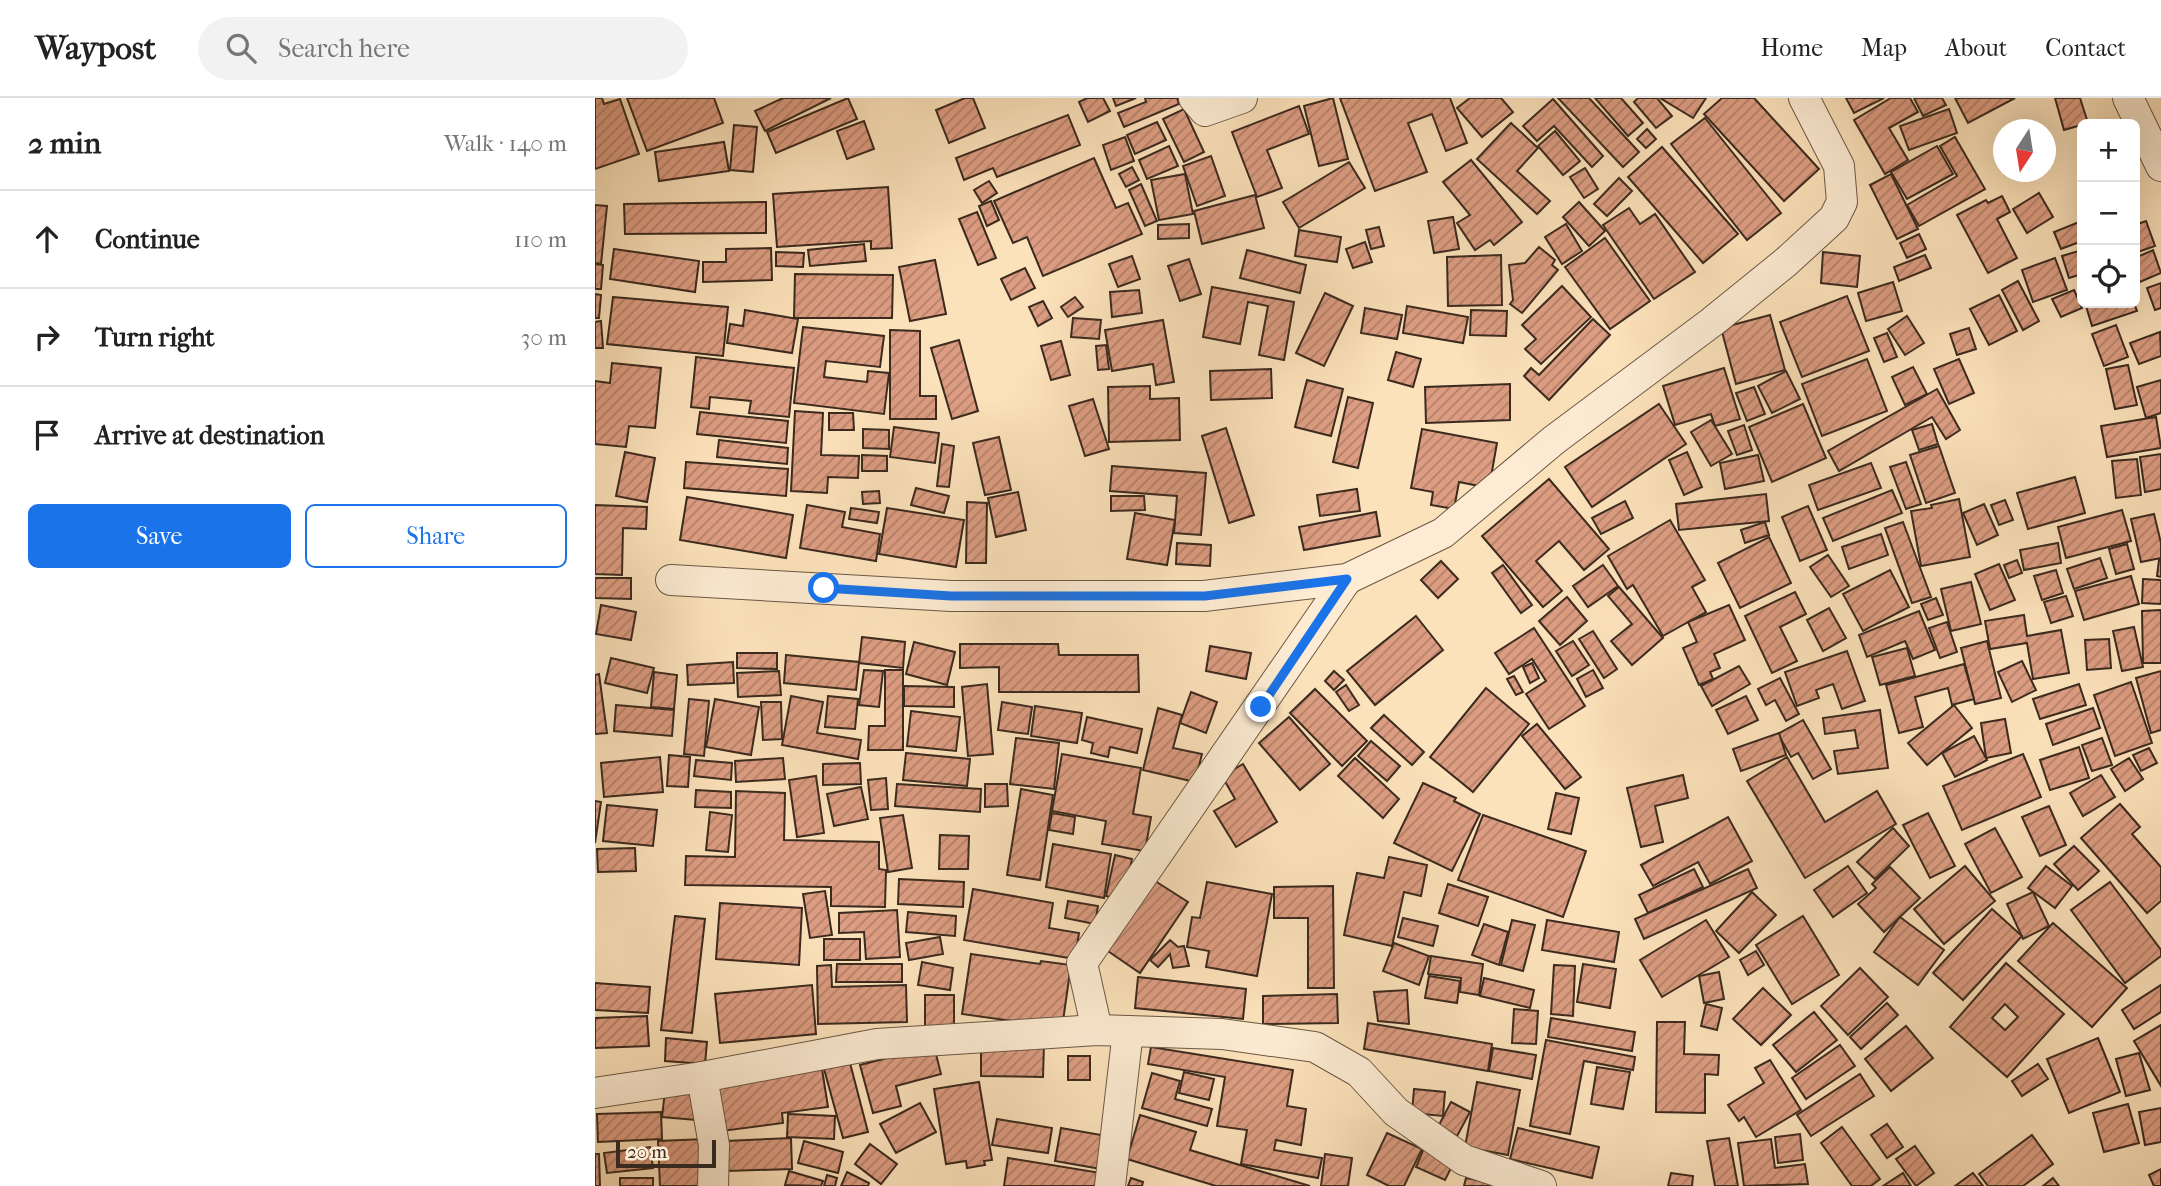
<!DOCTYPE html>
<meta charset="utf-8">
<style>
:root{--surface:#fff;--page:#f2f2f2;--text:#222;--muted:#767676;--line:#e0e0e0;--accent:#1a73e8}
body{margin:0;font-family:"IM FELL French Canon",serif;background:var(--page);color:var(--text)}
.controls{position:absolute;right:21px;top:21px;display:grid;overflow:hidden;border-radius:10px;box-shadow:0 7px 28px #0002}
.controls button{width:63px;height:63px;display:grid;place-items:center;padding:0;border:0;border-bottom:2px solid var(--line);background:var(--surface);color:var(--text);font:35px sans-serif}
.compass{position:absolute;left:1398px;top:21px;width:63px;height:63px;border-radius:50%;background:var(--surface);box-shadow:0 7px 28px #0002;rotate:192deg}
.scale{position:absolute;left:21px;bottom:18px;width:100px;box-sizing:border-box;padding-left:7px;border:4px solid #3b2a1e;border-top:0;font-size:19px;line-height:24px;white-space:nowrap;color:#3b2a1e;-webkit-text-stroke:5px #fdecd3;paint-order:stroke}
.stop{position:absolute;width:21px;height:21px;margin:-16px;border:5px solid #1a73e8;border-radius:50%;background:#fff}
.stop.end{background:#1a73e8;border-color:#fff;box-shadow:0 2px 7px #0008}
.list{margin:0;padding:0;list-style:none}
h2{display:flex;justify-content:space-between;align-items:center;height:91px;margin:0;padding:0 28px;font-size:30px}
h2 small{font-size:23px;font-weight:400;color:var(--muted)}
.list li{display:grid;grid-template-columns:46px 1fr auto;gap:21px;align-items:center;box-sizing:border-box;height:98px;padding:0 28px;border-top:2px solid var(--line)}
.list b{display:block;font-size:26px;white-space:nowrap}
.list em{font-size:23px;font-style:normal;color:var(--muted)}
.actions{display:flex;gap:14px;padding:21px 28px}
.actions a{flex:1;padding:16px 0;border:2px solid var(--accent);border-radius:10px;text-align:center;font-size:24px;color:var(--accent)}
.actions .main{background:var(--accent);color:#fff}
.icon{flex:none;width:38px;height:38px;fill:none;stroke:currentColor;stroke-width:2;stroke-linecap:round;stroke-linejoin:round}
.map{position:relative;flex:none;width:1566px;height:1088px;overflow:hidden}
header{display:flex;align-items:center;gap:42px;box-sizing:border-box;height:98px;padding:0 35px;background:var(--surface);border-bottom:2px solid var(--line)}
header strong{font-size:33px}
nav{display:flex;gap:38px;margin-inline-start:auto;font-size:24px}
.search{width:490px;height:63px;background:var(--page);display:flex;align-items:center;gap:18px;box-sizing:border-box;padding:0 24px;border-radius:38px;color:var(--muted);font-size:26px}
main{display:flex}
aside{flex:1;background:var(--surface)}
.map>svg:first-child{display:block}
.building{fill:url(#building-hatch);stroke:#3b2a1e;stroke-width:2;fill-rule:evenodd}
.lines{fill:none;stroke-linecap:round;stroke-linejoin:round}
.minor-casing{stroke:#6b5845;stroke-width:32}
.minor{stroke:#fdecd3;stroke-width:30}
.route{stroke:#1a73e8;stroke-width:9}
</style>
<header>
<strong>Waypost</strong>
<div class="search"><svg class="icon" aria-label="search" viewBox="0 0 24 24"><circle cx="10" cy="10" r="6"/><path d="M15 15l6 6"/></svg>Search here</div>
<nav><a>Home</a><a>Map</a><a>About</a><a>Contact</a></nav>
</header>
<main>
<aside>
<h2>2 min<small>Walk · 140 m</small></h2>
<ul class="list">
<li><svg class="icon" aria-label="ahead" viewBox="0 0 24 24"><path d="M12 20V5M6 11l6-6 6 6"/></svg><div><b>Continue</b></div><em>110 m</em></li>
<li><svg class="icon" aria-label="right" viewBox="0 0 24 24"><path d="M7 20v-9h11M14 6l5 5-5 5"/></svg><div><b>Turn right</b></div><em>30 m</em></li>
<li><svg class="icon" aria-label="arrive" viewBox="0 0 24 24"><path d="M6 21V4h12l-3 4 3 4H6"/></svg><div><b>Arrive at destination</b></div></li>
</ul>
<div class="actions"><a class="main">Save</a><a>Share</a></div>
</aside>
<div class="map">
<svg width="1566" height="1088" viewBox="0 0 1566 1088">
<defs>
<pattern id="building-hatch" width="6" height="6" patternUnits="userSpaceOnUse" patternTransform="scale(1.75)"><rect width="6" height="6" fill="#dd9d82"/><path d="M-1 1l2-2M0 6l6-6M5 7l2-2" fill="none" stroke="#b4806a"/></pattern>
</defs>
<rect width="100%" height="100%" fill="#fce2bb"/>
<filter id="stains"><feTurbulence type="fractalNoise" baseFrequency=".00286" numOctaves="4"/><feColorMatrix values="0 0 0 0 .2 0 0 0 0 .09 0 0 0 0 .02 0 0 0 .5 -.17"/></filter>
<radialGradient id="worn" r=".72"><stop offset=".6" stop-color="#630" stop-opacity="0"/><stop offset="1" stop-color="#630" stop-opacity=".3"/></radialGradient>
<g class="building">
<polygon points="0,0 7,0 9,6 25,1 44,56 0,71"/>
<polygon points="32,0 119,0 128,25 52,53"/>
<polygon points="188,0 236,0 170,33 160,13"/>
<polygon points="253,0 262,21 181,55 172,34"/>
<polygon points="370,0 378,0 390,30 354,45 341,12"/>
<polygon points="492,0 508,0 515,13 493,24 484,4"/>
<polygon points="518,0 541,0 521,8"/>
<polygon points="550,0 582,0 584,6 529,29 523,15 551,4"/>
<polygon points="738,0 753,61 724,68 709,8"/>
<polygon points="745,0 855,0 872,45 851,53 837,16 813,25 832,74 780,93"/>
<polygon points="875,0 906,0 918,14 887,39 862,10"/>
<polygon points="963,0 994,0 1044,54 1028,69"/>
<polygon points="1000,0 1026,0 1048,25 1033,38"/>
<polygon points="1043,0 1062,0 1077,18 1061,30 1039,4"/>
<polygon points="1065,0 1111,0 1098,20"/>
<polygon points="1127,0 1159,0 1224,71 1189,103 1109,16"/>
<polygon points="1251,0 1289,0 1259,15"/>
<polygon points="1296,0 1315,0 1323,14 1294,30 1313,62 1290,76 1259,22"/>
<polygon points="1319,0 1347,0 1351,7 1328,18"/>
<polygon points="1360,0 1420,0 1373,25"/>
<polygon points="1460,0 1485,0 1493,25 1469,32"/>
<polygon points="958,1 1008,58 997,69 959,28 942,43 928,28"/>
<polygon points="704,8 714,36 672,52 687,90 662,99 637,34"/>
<polygon points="589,11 609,54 589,64 568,21"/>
<polygon points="1354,11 1362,35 1314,52 1305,28"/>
<polygon points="473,17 485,47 402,79 398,70 369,82 361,60"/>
<polygon points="1110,20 1186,115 1152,142 1076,46"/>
<polygon points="269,23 279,51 252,61 242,33"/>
<polygon points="562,24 571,42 540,56 532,37"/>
<polygon points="916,25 943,50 922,73 955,103 942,116 882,61"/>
<polygon points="139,27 162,29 158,74 135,72"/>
<polygon points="1052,31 1061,41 1051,50 1042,41"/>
<polygon points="960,33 985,63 968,77 943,48"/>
<polygon points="530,39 539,63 516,72 508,47"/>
<polygon points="1360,39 1390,91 1324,128 1312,107 1362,78 1345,48"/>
<polygon points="129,44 134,73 64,83 60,54"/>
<polygon points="574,48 583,68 552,81 544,62"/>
<polygon points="1342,48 1358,76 1312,101 1296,74"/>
<polygon points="1067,49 1143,136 1108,165 1033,79"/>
<polygon points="616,58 630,98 602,108 588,68"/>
<polygon points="499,60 521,110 533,105 547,136 448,178 432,139 418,145 399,103"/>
<polygon points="876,62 927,124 899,147 895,142 880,152 862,125 875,117 848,84"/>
<polygon points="754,64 770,90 704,130 688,104"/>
<polygon points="537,69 544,82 531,89 524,76"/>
<polygon points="990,70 1003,91 989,100 975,79"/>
<polygon points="590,76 598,116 564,122 556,82"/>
<polygon points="1296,76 1323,131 1302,141 1275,87"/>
<polygon points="1024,80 1037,93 1012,118 999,106"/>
<polygon points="394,83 402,95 387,105 379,92"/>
<polygon points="546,86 562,123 550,128 534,92"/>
<polygon points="293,89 297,150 276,151 276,143 182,149 178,96"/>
<polygon points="1444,95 1458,119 1432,135 1418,111"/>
<polygon points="660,97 669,130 607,146 599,113"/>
<polygon points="1407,98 1415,114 1402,121 1422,160 1393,175 1362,117 1391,102 1393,105"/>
<polygon points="396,103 404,122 392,128 384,108"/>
<polygon points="171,104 171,135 30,136 29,106"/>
<polygon points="984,104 1010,133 994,148 968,119"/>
<polygon points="0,107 12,108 6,166 0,165"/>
<polygon points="1034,110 1045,126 1060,116 1100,174 1059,201 1008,127"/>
<polygon points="382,114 401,160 383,167 364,121"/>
<polygon points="858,119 864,151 839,155 833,123"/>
<polygon points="1551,123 1560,148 1540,155 1540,127"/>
<polygon points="1484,124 1487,132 1487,143 1466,151 1459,134"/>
<polygon points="594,126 594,140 563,141 563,127"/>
<polygon points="971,126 987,153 967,166 950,139"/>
<polygon points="784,129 789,148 776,151 771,132"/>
<polygon points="704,132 746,139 742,164 700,158"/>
<polygon points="1324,136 1331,151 1312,160 1305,145"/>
<polygon points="1010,140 1055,203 1015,231 970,169"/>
<polygon points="770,144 777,164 758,170 751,151"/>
<polygon points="269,146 271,163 215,168 213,152"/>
<polygon points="944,149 960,162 957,167 963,172 927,215 915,206 918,202 914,167 930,165"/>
<polygon points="176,150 177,182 108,184 108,164 131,164 131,151"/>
<polygon points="19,151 104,163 100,194 15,181"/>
<polygon points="652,152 711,167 705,195 645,180"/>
<polygon points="1487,152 1487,176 1474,180 1467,158"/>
<polygon points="1558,152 1566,175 1540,186 1540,160"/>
<polygon points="181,154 209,155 208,169 181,168"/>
<polygon points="1228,154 1265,158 1262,189 1226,185"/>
<polygon points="906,157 907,207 853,208 852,159"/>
<polygon points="1330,157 1336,170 1304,183 1299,169"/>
<polygon points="537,158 545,181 523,189 514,166"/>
<polygon points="1460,160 1472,192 1438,204 1427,172"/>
<polygon points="594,161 606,196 585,203 573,168"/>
<polygon points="340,162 351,216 315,223 304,169"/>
<polygon points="0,166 8,167 6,191 0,191"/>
<polygon points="430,170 440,190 416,202 406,181"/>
<polygon points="200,176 298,177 297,220 199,220"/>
<polygon points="1423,183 1444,223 1428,232 1407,192"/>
<polygon points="1298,184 1307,213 1271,223 1263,195"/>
<polygon points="1566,185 1566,210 1560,212 1552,190"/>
<polygon points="967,188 996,219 946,266 930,251 941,241 927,227"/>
<polygon points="617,189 699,204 689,262 664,257 673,208 653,204 645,246 608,239"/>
<polygon points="544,192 547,215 517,219 515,194"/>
<polygon points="1479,192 1487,210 1466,219 1457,201"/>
<polygon points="730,195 758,208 729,268 701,255"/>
<polygon points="0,196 6,197 4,220 0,220"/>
<polygon points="1404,197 1422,233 1394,247 1375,211"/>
<polygon points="1252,198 1274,253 1207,279 1185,224"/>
<polygon points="18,199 133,209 128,258 12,246"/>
<polygon points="480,199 488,209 473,219 466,209"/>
<polygon points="448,203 457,220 443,228 434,209"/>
<polygon points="1502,205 1539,205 1542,213 1497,228 1491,208"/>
<polygon points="812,208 873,219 868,245 808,235"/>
<polygon points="770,210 807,217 802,241 766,235"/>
<polygon points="150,212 203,221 197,255 132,245 135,226 148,228"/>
<polygon points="876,212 912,213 911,238 875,237"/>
<polygon points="1175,217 1190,272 1141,286 1126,230"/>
<polygon points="1312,218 1329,245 1310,257 1293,231"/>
<polygon points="478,220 506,222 504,241 476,239"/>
<polygon points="998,221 1015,237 954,302 929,278 936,270 944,277"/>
<polygon points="568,222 579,284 561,287 558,266 517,273 510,232"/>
<polygon points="6,223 8,250 0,250 0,224"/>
<polygon points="1521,227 1533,259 1509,268 1497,236"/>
<polygon points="208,229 289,238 285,269 231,263 229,279 272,284 273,273 294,275 289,316 199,305"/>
<polygon points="1374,230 1381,251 1362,257 1355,236"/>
<polygon points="295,232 325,233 325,298 341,298 341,321 295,321"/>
<polygon points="1565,234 1566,258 1544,266 1535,245"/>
<polygon points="1292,235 1302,259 1289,264 1279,240"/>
<polygon points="364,242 383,313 357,321 336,250"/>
<polygon points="466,243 475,277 456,282 446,248"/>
<polygon points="511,247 514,271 503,272 501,248"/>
<polygon points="801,254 826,261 818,289 793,282"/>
<polygon points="101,259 199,270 194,319 154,315 156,303 115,299 114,311 96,309"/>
<polygon points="1272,261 1292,313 1227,338 1207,286"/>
<polygon points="1364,261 1379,295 1354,306 1339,271"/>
<polygon points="17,265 66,270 60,330 34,328 31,349 0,346 0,283 15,285"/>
<polygon points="1533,267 1542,307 1520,311 1511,271"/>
<polygon points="1318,269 1332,296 1310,307 1297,279"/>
<polygon points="1129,270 1145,321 1120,328 1116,316 1080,327 1068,288"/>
<polygon points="676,271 677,300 616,302 615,273"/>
<polygon points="1191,273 1205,301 1177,315 1163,288"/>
<polygon points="712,282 748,291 736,338 700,329"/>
<polygon points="1566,282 1566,315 1551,320 1542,289"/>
<polygon points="915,286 915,322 831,325 830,289"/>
<polygon points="555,288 555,301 584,300 585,342 514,344 513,289"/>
<polygon points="1159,289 1170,316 1152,323 1141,295"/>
<polygon points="1342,291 1365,332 1351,341 1337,319 1244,373 1233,353"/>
<polygon points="753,299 778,305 763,370 738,364"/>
<polygon points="498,301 514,351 490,358 474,308"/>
<polygon points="1064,306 1091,346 997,409 970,369"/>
<polygon points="1208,306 1231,360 1177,384 1154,329"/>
<polygon points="200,313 228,315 226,357 264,358 263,380 233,379 232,395 196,393"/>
<polygon points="105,314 193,323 191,345 102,336"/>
<polygon points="234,315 258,315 259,332 234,332"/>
<polygon points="1561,319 1566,350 1512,359 1506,328"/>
<polygon points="1116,322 1137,356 1116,368 1096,334"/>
<polygon points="1337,326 1343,346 1324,352 1317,332"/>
<polygon points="1149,327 1157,352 1142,357 1133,333"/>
<polygon points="299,329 344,335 340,365 295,359"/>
<polygon points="631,330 659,417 634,425 607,338"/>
<polygon points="268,331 294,332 294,351 268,350"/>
<polygon points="827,331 902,345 894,390 864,384 859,411 836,407 838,394 816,390"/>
<polygon points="404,339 416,392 390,397 378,345"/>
<polygon points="124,342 193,350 192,366 122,359"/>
<polygon points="347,346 359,348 354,389 342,388"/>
<polygon points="1344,348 1360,395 1331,405 1315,357"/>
<polygon points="30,354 60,360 52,404 21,398"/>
<polygon points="1092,354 1107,389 1089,397 1074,362"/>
<polygon points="1566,356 1566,391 1550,394 1545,359"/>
<polygon points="267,357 292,358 292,373 267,373"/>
<polygon points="1163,357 1169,383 1130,391 1125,365"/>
<polygon points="1542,361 1546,397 1521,400 1517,363"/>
<polygon points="91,364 193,371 191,398 89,390"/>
<polygon points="1311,364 1326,406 1311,411 1295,369"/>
<polygon points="1276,365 1286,390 1223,412 1214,387"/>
<polygon points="517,368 611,375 606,437 579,435 582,398 515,393"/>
<polygon points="1480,379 1490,415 1433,431 1422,395"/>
<polygon points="954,381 1014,451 989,472 964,443 941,463 967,493 948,509 887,438"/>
<polygon points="321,390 354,398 349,415 316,407"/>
<polygon points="762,391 765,413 725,418 722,397"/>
<polygon points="1297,392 1307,415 1238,443 1228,420"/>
<polygon points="284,393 285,405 268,406 267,394"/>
<polygon points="423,394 431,432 401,439 393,400"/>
<polygon points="1171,396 1174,423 1084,432 1081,406"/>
<polygon points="516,398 549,398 550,412 516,413"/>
<polygon points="92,399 198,417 191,460 85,442"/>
<polygon points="1364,401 1375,459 1326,468 1316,413 1337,410 1336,407"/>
<polygon points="1410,402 1418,422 1404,427 1396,407"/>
<polygon points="1030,403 1038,420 1006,436 997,420"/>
<polygon points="372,404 392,405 391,465 371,465"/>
<polygon points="1389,406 1403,437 1382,447 1368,415"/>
<polygon points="0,407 52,409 51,431 28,430 27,477 0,476"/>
<polygon points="212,407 250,414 247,429 285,436 281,463 205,450"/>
<polygon points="1213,408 1232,452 1205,463 1187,419"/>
<polygon points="256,410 284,414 282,425 254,421"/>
<polygon points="292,410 369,422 361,469 284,456"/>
<polygon points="1527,412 1536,443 1471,460 1463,429"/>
<polygon points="781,414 785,438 709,452 704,429"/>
<polygon points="540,415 580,422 572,467 532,461"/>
<polygon points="1559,416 1566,445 1566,460 1546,464 1536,421"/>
<polygon points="1075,422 1110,482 1097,489 1111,514 1068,538 1038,487 1032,491 1013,458"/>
<polygon points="1170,424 1174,437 1150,445 1146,432"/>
<polygon points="1308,424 1336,499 1317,505 1290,430"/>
<polygon points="1286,436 1293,457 1254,471 1247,449"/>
<polygon points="1174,439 1196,485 1145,510 1123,465"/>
<polygon points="582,445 616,447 615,468 581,466"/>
<polygon points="1463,445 1466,465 1429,472 1425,452"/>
<polygon points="1532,446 1539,471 1521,476 1514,451"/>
<polygon points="1233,457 1254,488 1236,499 1215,469"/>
<polygon points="1505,460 1512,480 1479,491 1472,471"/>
<polygon points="1422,462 1427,475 1414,480 1409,467"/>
<polygon points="1564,462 1566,462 1566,479 1562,478"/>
<polygon points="846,463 863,481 843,500 826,482"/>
<polygon points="1404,466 1420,502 1395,512 1380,476"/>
<polygon points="908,467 937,507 926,515 897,475"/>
<polygon points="1008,467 1023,488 993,509 978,488"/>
<polygon points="1295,472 1314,509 1268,533 1248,496"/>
<polygon points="1461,472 1468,495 1447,502 1439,478"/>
<polygon points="1536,478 1544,506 1489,522 1480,493"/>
<polygon points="0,480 36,480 36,501 0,500"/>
<polygon points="1548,481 1566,482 1566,506 1547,505"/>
<polygon points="1376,484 1386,526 1356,533 1346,491"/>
<polygon points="1024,489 1068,540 1037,567 1016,543 1037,526 1013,498"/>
<polygon points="1200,494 1211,516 1185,529 1202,563 1177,575 1150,518"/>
<polygon points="1471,498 1478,518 1456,525 1449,504"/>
<polygon points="972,499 992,523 965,547 944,523"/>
<polygon points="1341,500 1348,517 1333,522 1326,506"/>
<polygon points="6,507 41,514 36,542 1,536"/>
<polygon points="1134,507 1150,542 1119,556 1125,570 1115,574 1118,581 1104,587 1088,550 1102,544 1093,524"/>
<polygon points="1234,510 1251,540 1228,553 1212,522"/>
<polygon points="1566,512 1566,565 1548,565 1547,513"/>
<polygon points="1324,513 1340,552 1318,561 1310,543 1272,559 1264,537"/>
<polygon points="1429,517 1432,538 1466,532 1474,575 1438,581 1432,545 1395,551 1390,523"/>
<polygon points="821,518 848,552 780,607 752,573"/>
<polygon points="1352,524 1362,554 1345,560 1334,530"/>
<polygon points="1539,529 1548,569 1527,573 1518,533"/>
<polygon points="939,530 990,608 954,631 931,596 951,583 937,561 914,576 900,555"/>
<polygon points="998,533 1022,571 1009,580 984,541"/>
<polygon points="267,539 310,544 308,570 264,565"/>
<polygon points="1514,541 1516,570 1492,572 1490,542"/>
<polygon points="978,543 994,567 977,578 961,553"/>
<polygon points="1392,543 1406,600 1380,606 1366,550"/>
<polygon points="319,544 360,554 352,587 311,576"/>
<polygon points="365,546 463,546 464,557 543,557 544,594 404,594 404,569 365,570"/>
<polygon points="615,548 656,555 651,581 611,573"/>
<polygon points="1312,550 1320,578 1285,587 1277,559"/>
<polygon points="1252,553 1270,603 1247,611 1238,586 1221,592 1224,600 1202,608 1190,574"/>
<polygon points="142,555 182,555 182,571 142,570"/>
<polygon points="191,557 264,564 261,592 189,585"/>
<polygon points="16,560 59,570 52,595 10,585"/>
<polygon points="1427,563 1441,592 1417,604 1403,574"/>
<polygon points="138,564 139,585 93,587 92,567"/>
<polygon points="937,565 944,580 935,585 928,569"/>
<polygon points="1369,566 1379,601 1357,607 1353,590 1320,599 1328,629 1304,635 1291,587"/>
<polygon points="1144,568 1155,586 1117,608 1106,588"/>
<polygon points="269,572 288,573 284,609 264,607"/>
<polygon points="290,572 308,572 308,652 273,652 274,628 290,628"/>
<polygon points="998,572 1008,590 991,599 982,581"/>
<polygon points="184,573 186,597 143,599 142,575"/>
<polygon points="739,573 749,582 739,592 730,583"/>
<polygon points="1566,573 1566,632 1556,635 1541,580"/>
<polygon points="59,574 82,577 79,611 56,609"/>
<polygon points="4,576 12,635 0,636 0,577"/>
<polygon points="919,578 928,594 921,597 912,581"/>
<polygon points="1185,580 1204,616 1191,623 1180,602 1171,607 1163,591"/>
<polygon points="1536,584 1557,645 1520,658 1499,597"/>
<polygon points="392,586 398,656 373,658 367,589"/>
<polygon points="1484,586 1491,607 1445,621 1438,601"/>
<polygon points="751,587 764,607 754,613 741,594"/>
<polygon points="309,588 359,589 359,609 309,608"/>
<polygon points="891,590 934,626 878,694 835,659"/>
<polygon points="720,591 772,643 747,668 695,615"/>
<polygon points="596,594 622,604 611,635 585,625"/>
<polygon points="196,598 228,604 222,635 266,642 263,661 187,647"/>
<polygon points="233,598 263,601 260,631 230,629"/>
<polygon points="1151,598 1163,622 1133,636 1121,612"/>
<polygon points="94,601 114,603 109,658 89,656"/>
<polygon points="120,601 164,609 156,657 111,649"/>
<polygon points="166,604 186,604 187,641 168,642"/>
<polygon points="407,604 437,609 433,636 403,632"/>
<polygon points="21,607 79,612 77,638 19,633"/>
<polygon points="1359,607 1377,630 1332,667 1313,645"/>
<polygon points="440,608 487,615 482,645 436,638"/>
<polygon points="563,610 587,617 578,650 607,656 600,684 548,672"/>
<polygon points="1498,610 1505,630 1458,647 1451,626"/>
<polygon points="1285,612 1293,670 1243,676 1239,653 1263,650 1260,632 1230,636 1228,620"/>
<polygon points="316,613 365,619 361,653 312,648"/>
<polygon points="789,617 829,654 817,667 776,630"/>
<polygon points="492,619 547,631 542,655 515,649 513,659 496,655 498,645 487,642"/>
<polygon points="694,619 735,666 705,692 664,645"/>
<polygon points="1410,621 1416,655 1391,660 1386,625"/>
<polygon points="1208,622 1236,671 1218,681 1203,655 1196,659 1183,636"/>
<polygon points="942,626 986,679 970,691 927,638"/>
<polygon points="1184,635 1191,657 1146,673 1138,651"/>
<polygon points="1379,638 1392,662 1360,679 1347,655"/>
<polygon points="421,640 464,645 459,691 415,686"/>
<polygon points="1507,640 1517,667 1497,673 1487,647"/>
<polygon points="776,643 805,668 792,683 763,658"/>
<polygon points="1484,649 1494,680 1455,692 1445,662"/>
<polygon points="1554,650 1562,665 1546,673 1538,657"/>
<polygon points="311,655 375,661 372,688 308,682"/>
<polygon points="467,656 546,670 538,716 556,719 550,753 507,746 511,723 457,713"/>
<polygon points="1428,656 1446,699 1367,732 1348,688"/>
<polygon points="74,657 95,659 93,689 72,688"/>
<polygon points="65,659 68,694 9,699 6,665"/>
<polygon points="1192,659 1230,724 1282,693 1301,726 1210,780 1152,683"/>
<polygon points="188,660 190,681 141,684 140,663"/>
<polygon points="760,660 804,701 788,720 743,678"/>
<polygon points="1534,660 1548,681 1530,693 1516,671"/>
<polygon points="101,662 137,665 136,682 99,678"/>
<polygon points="265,665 266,686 228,687 228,666"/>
<polygon points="648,666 682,724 641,749 619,713 640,701 627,678"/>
<polygon points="1088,677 1093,700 1060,708 1068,744 1046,749 1032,690"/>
<polygon points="1506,677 1520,699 1488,718 1475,695"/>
<polygon points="221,678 229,735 202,739 194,682"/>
<polygon points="291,680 293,711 276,712 273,682"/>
<polygon points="828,685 861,700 859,703 885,716 857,773 799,745"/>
<polygon points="302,686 386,691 385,714 300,708"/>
<polygon points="390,686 412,686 413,708 390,709"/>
<polygon points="266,689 273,721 239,728 232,696"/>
<polygon points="426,691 458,697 445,782 412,777"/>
<polygon points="101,692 136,694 136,710 100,709"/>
<polygon points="141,693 190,695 189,742 284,744 284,771 291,772 290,809 236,808 236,789 90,787 91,758 140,759"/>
<polygon points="961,695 984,700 976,736 953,731"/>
<polygon points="0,703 6,704 0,745"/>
<polygon points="1525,706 1545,729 1537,736 1566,769 1566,803 1552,815 1486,740"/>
<polygon points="12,707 62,712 58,748 8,743"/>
<polygon points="1454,708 1471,747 1445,758 1427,719"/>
<polygon points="115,714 137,717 133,754 111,752"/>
<polygon points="457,715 480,719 478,736 454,732"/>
<polygon points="1333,715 1360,768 1335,780 1308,727"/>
<polygon points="308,717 317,770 293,774 285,720"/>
<polygon points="888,717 991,753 968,819 863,782"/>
<polygon points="1133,719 1157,763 1115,786 1103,764 1058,788 1046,767"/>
<polygon points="1298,730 1314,748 1280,781 1262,764"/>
<polygon points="1400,730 1427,779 1396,795 1370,746"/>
<polygon points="345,737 374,738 373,771 344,771"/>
<polygon points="458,746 516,756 509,800 451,789"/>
<polygon points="1479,748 1504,773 1483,792 1459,766"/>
<polygon points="40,750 41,773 3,774 2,751"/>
<polygon points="520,757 537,761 528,802 511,798"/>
<polygon points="794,759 832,767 826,798 809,794 797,848 749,837 762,775 789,780"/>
<polygon points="1253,768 1272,795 1238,819 1219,792"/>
<polygon points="1370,768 1400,803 1349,846 1319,811"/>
<polygon points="1451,768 1477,788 1460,810 1433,790"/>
<polygon points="1295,769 1325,800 1289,834 1263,806 1281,790 1277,786"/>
<polygon points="1099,771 1108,789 1053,815 1044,797"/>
<polygon points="1153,771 1162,790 1049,841 1040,821"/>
<polygon points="304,781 369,784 368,809 303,806"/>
<polygon points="557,781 593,804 545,875 510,851"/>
<polygon points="612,784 677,796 662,878 611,869 614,853 592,849 597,819 605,820"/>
<polygon points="1515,784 1566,852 1566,858 1530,885 1476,812"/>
<polygon points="853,786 893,799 883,828 844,815"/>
<polygon points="738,788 739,890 713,890 713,820 679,820 679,789"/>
<polygon points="378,791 458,805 454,830 484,835 480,861 369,842"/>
<polygon points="230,793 237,837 215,840 208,796"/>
<polygon points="1157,794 1181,817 1144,855 1121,833"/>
<polygon points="1438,794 1454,828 1428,841 1412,806"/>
<polygon points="473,803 503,808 500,826 470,820"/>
<polygon points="125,805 207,810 204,867 121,861"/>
<polygon points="1397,811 1427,838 1368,902 1338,875"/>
<polygon points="302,812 305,859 271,861 269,834 244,835 244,815"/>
<polygon points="313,814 361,818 360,838 311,834"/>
<polygon points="80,818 110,821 97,935 66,932"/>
<polygon points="1208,818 1244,877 1197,906 1161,847"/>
<polygon points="1305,819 1349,852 1323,887 1279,854"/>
<polygon points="808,820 843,828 838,848 803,839"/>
<polygon points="917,822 940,827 928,873 906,867"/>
<polygon points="952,822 1024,834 1019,864 947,852"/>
<polygon points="1111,822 1134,859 1067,899 1045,862"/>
<polygon points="1458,825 1532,890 1497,929 1423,863"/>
<polygon points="889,826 913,834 904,867 877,857"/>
<polygon points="345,839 348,856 314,862 311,845"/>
<rect x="229" y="841" width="36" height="21"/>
<polygon points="575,842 583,849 589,848 594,868 578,870 575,856 563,869 555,862"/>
<polygon points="799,845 834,858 824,887 788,873"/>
<polygon points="1161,853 1169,867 1153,877 1145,862"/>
<polygon points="376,856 445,866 446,863 476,867 467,930 367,916"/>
<polygon points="836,858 888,866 884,897 865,894 866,880 833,876"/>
<polygon points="327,864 358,870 355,892 323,887"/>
<path d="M1411,865L1469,916L1412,979L1355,929ZM1410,906L1423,919L1410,932L1397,920Z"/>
<polygon points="242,866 307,866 307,884 241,884"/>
<polygon points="988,866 1021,871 1015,910 982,904"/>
<polygon points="236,867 237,889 311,887 312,924 223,926 222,868"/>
<polygon points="959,867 980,868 978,918 956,916"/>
<polygon points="1265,870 1293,899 1253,937 1226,908"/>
<polygon points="1124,874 1129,901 1109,905 1104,878"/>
<polygon points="834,878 865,883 862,905 830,900"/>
<polygon points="543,879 651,891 648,921 540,910"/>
<polygon points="889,880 939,892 935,910 885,898"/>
<polygon points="0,885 55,889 53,915 0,912"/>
<polygon points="217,887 221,936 125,945 120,896"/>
<polygon points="1566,887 1566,914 1539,931 1527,912"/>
<polygon points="1168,890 1196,917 1166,947 1138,921"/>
<polygon points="812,892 814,926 783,923 779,894"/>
<polygon points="742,896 743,925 668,926 668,898"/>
<rect x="330" y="897" width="29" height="31"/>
<polygon points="1292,905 1303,917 1266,951 1255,939"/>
<polygon points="1111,906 1127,910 1122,932 1106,928"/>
<polygon points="919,911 943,913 941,946 917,945"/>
<polygon points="1219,914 1242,942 1201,974 1178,947"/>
<polygon points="52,918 54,948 0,950 0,920"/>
<polygon points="956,920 1040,934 1037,953 953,939"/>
<polygon points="1062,924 1090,924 1089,956 1124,957 1123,977 1110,976 1110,1015 1061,1014"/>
<polygon points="773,925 897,946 893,973 769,951"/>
<polygon points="1566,927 1566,988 1539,943"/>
<polygon points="1311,928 1338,960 1296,993 1270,961"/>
<polygon points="71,940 112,944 110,966 70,963"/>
<polygon points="1503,940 1525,994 1474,1015 1452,961"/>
<polygon points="951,942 1040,959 1038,972 989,963 975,1036 935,1028"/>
<polygon points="386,943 449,945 448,979 386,978"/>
<polygon points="1245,947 1260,968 1211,1001 1197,980"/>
<polygon points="339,948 346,976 301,988 306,1008 278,1015 265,967"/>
<polygon points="556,949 698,972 692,1008 711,1011 706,1047 681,1042 679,1052 727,1060 723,1080 646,1066 652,1032 622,1028 630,979 553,966"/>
<polygon points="898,950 941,957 937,981 894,973"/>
<polygon points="1544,955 1555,992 1531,998 1521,961"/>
<rect x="473" y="958" width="22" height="24"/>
<polygon points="1175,962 1206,1012 1161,1039 1149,1019 1144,1023 1133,1007 1169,985 1160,970"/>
<polygon points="255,965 273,1034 248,1040 229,971"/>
<polygon points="1443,966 1453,981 1427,998 1417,983"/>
<polygon points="1002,969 1035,974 1028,1011 996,1006"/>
<polygon points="227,971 233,1009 187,1015 188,1025 127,1033 121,986"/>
<polygon points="589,974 619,981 614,1002 584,995"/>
<polygon points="557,975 585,983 580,1001 617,1011 612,1028 547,1010"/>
<polygon points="1265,976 1279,998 1216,1038 1202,1017"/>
<polygon points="384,984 397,1062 389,1063 390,1067 372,1070 371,1063 351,1066 339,991"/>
<polygon points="882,984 925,992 913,1057 870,1049"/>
<polygon points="819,991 850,994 848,1018 817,1015"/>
<polygon points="70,993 103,997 101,1022 67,1019"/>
<polygon points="856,1004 875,1014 862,1038 844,1027"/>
<polygon points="325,1005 341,1034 301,1055 285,1026"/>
<polygon points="1533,1006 1544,1045 1509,1054 1498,1015"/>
<polygon points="1566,1010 1566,1044 1550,1047 1544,1014"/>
<polygon points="66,1014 67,1041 3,1044 2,1016"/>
<polygon points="193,1016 240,1018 239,1041 192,1039"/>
<polygon points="545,1017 601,1034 595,1052 715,1088 621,1088 532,1061"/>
<polygon points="402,1021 457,1030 453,1055 397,1047"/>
<polygon points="1292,1026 1308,1049 1292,1060 1276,1037"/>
<polygon points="1247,1029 1285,1081 1276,1088 1257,1088 1226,1045"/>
<polygon points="466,1030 512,1038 506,1071 460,1063"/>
<polygon points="923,1030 1004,1049 997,1080 915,1061"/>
<polygon points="792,1035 827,1051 809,1088 794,1088 772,1077"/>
<polygon points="1205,1036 1208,1062 1183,1065 1180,1039"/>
<polygon points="1437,1037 1458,1066 1428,1088 1393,1088 1384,1076"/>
<polygon points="196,1040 197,1071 132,1073 131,1043"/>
<polygon points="1134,1040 1143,1088 1120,1088 1112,1043"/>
<polygon points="110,1041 112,1088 65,1088 63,1043"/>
<polygon points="1176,1041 1180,1070 1210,1066 1213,1086 1149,1088 1143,1045"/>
<polygon points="209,1043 248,1054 243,1075 203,1065"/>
<polygon points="275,1046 302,1066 286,1086 260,1066"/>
<polygon points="1320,1048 1339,1075 1321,1088 1301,1061"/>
<polygon points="55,1049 58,1070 12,1075 9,1055"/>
<polygon points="829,1050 859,1064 850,1082 821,1069"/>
<polygon points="0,1056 4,1056 5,1088 0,1088"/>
<polygon points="730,1056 757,1060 753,1088 726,1088"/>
<polygon points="413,1060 506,1075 504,1088 409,1088"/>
<polygon points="1566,1071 1566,1088 1559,1088 1554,1077"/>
<polygon points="194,1073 228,1083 226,1088 190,1087"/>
<polygon points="252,1074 274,1085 273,1088 246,1088"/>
<polygon points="1076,1075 1098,1078 1097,1088 1073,1088"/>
<polygon points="1308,1075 1316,1088 1288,1088"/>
<polygon points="1378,1075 1388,1088 1360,1088"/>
<polygon points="232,1077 242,1080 240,1088 229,1088"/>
<rect x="25" y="1080" width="33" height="8"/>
<polygon points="536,1080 548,1084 547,1088 533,1088"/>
<polygon points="871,1080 914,1088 869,1088"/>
<polygon points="1458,1080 1464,1088 1448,1088"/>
</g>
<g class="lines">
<g class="minor-casing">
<g id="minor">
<polyline points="599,0 610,13 647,0"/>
<polyline points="1533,0 1566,68"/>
<polyline points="76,482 356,498 609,498 752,481 848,435 959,342 1117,224 1191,164 1239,120 1247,104 1244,68 1209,0"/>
<polyline points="502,932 487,865 752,481"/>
<polyline points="107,979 119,1047 118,1088"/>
<polyline points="0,995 107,979 282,946 502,932 627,936 720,949 764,974 801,1014 869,1062 946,1088"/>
<polyline points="515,1088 533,933"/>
</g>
</g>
<use href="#minor" class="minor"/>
</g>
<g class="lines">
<polyline class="route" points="229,490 356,498 610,498 752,481 666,609"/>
</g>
<rect width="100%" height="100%" filter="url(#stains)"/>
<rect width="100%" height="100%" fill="url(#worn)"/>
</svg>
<div class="controls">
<button>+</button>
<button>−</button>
<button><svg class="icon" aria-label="locate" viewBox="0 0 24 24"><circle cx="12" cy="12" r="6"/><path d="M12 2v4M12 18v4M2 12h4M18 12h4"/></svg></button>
</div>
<svg class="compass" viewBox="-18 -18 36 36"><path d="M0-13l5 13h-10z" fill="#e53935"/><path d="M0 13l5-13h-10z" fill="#767676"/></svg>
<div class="scale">20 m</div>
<div class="stop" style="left:229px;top:490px"></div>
<div class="stop end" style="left:666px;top:609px"></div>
</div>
</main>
